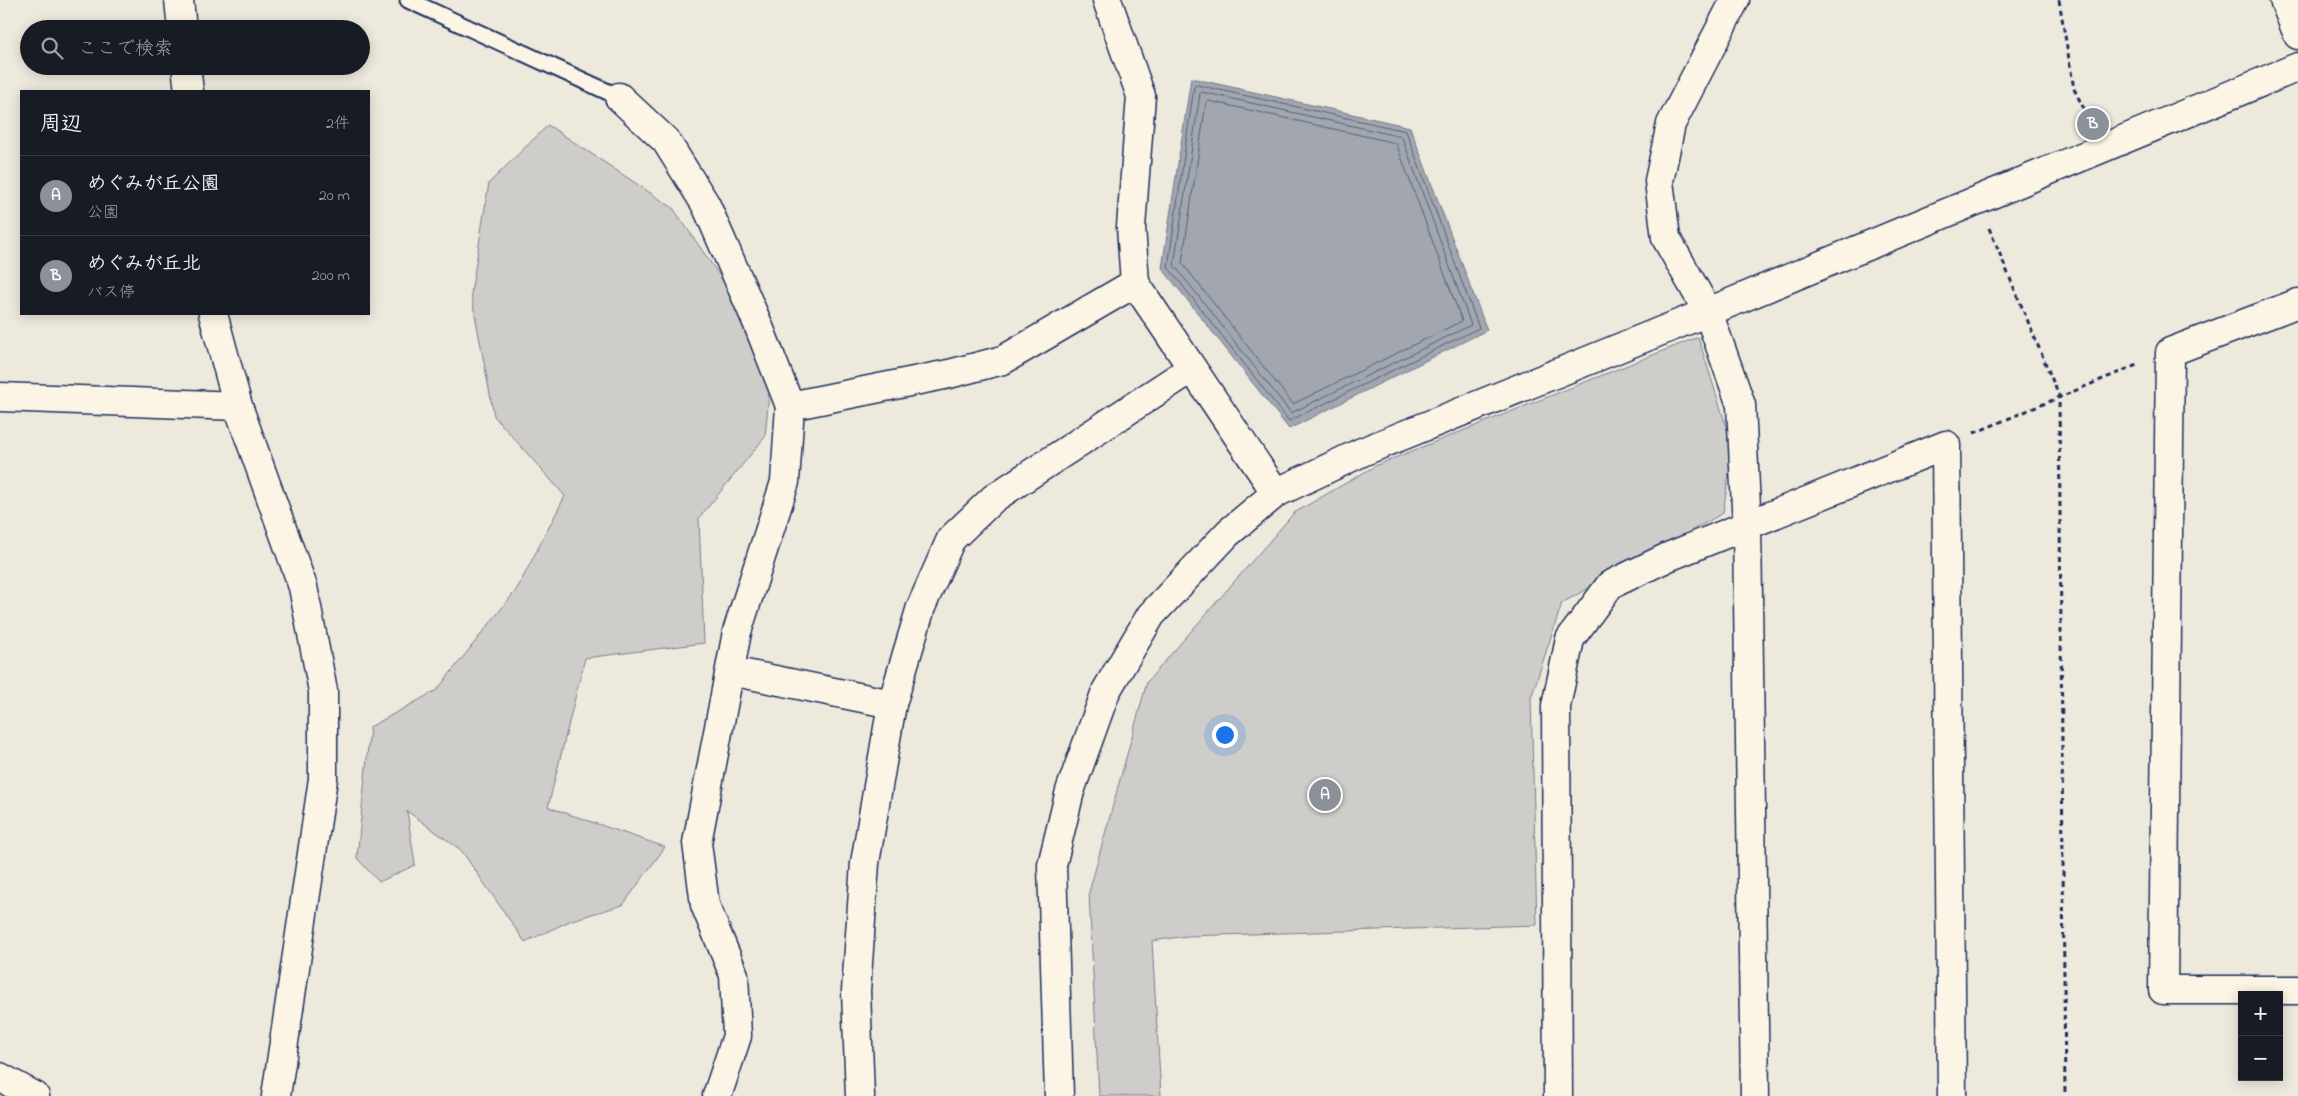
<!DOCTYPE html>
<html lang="ja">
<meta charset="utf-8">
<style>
:root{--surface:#171b24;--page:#20242c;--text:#f1f3f6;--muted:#9ea1a6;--line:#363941;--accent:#8c9099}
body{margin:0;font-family:"Indie Flower","Klee One",sans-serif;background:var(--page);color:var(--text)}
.controls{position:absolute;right:15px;bottom:15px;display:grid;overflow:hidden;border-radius:0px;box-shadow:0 2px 12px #0003}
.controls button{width:45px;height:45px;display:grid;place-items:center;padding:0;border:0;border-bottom:1px solid var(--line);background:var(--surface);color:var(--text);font:25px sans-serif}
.you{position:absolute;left:1224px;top:734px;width:18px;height:18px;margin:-12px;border:4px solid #fff;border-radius:50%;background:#1a73e8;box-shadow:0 0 0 8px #1a73e833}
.badge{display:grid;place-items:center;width:32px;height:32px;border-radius:50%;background:var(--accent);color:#fff;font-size:16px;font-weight:700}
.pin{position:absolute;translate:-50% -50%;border:2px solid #fff;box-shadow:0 1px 5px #0006}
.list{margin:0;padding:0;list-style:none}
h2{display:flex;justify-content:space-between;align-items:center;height:65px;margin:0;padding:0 20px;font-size:21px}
h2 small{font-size:16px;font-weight:400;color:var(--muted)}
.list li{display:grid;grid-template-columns:32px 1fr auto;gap:15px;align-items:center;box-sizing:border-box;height:80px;padding:0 20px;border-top:1px solid var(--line)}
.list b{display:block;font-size:19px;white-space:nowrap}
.list p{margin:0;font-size:16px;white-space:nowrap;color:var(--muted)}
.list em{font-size:16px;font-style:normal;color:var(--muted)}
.icon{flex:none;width:28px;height:28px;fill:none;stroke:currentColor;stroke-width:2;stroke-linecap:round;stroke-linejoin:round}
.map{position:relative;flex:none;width:2298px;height:1096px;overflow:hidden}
.search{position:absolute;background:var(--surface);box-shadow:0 2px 12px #0003;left:20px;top:20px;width:350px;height:55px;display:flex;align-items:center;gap:12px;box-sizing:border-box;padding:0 18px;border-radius:28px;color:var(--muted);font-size:19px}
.panel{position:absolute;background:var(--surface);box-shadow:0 2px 12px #0003;left:20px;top:90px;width:350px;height:225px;border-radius:0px}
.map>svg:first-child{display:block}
.green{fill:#cfcdca;stroke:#757e94}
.water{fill:#a2a7af;stroke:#6c778f}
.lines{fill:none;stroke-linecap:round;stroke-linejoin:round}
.shore{stroke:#515f7e;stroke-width:1}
.service-casing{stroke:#1b2f5e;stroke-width:19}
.minor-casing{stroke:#1b2f5e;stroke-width:31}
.tertiary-casing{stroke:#1b2f5e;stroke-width:31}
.path{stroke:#1b2f5e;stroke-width:3;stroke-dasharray:5 4;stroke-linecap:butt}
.service{stroke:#fcf5e5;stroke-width:15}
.minor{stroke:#fcf5e5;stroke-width:28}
.tertiary{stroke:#fcf5e5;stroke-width:28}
</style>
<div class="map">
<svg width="2298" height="1096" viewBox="0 0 2298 1096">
<rect width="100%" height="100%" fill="#eee9dd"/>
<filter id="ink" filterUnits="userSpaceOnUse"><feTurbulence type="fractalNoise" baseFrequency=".02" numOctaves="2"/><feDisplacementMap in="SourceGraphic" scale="10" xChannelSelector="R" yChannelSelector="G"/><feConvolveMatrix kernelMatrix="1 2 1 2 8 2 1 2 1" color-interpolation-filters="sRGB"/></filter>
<g filter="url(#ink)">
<g class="green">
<polygon points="548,125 673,208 773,353 765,437 699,518 704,643 585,658 548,807 665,847 623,905 572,920 525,942 461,850 407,811 415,865 379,882 357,858 370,727 437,690 517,589 565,496 494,416 471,293 489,183"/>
<polygon points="1698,337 1733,447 1723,513 1562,603 1531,698 1537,925 1187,936 1152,941 1161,1096 1099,1096 1089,892 1147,682 1294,513 1377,465"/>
</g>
<polygon class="water" points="1191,78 1410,127 1487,330 1289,429 1162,268"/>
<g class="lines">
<g class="shore">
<polygon points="1197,85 1406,131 1479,328 1289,421 1168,267 1194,87"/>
<polygon points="1202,92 1402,137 1471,325 1291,413 1174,265 1200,94"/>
<polygon points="1209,101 1396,143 1462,321 1293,404 1182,263 1206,103"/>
</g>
<g class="service-casing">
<polyline id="service" points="408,0 619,97"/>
</g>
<g class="minor-casing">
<g id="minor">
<polyline points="179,0 182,29"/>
<polyline points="1107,0 1141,96 1131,227 1135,283 1276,493"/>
<polyline points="1735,0 1671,124 1659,181 1666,238 1708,312 1741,405 1747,527 1755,1096"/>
<polyline points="2284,0 2298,35"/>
<polyline points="186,66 189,91"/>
<polyline points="619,97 666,141 706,205 757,322 790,406"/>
<polyline points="2298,303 2170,352 2163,990 2298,990"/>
<polyline points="213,314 238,406 303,587 323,691 323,779 276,1096"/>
<polyline points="0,397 238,406"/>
<polyline points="731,671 892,704"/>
<polyline points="0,1077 35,1096"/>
<polyline points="717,1096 737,1036 734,975 705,905 697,843 737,632 785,482 790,406 949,374 1003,360 1135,283"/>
<polyline points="860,1096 856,991 865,863 892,704 921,607 951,539 994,498 1191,369"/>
<polyline points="1558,1096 1556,706 1570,639 1610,585 1668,557 1946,445 1952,1096"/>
</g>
</g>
<g class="tertiary-casing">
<polyline id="tertiary" points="1059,1096 1052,865 1070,791 1106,691 1151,615 1228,533 1276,493 1362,452 1708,312 2298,67"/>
</g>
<g class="path">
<polyline points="2059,0 2074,89 2089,119"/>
<polyline points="1989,228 2059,396 2065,1096"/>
<polyline points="1974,433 2139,364"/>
</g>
<use href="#service" class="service"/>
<use href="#minor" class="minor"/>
<use href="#tertiary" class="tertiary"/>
</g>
</g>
</svg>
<div class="controls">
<button>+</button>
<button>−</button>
</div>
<div class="you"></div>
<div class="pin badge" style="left:1325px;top:795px">A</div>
<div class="pin badge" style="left:2093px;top:124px">B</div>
<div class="search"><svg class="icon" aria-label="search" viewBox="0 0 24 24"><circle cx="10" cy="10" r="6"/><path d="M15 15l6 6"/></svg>ここで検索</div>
<section class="panel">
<h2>周辺<small>2件</small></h2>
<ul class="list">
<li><span class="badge">A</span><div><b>めぐみが丘公園</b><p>公園</p></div><em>20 m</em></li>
<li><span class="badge">B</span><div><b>めぐみが丘北</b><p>バス停</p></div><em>200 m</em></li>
</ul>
</section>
</div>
